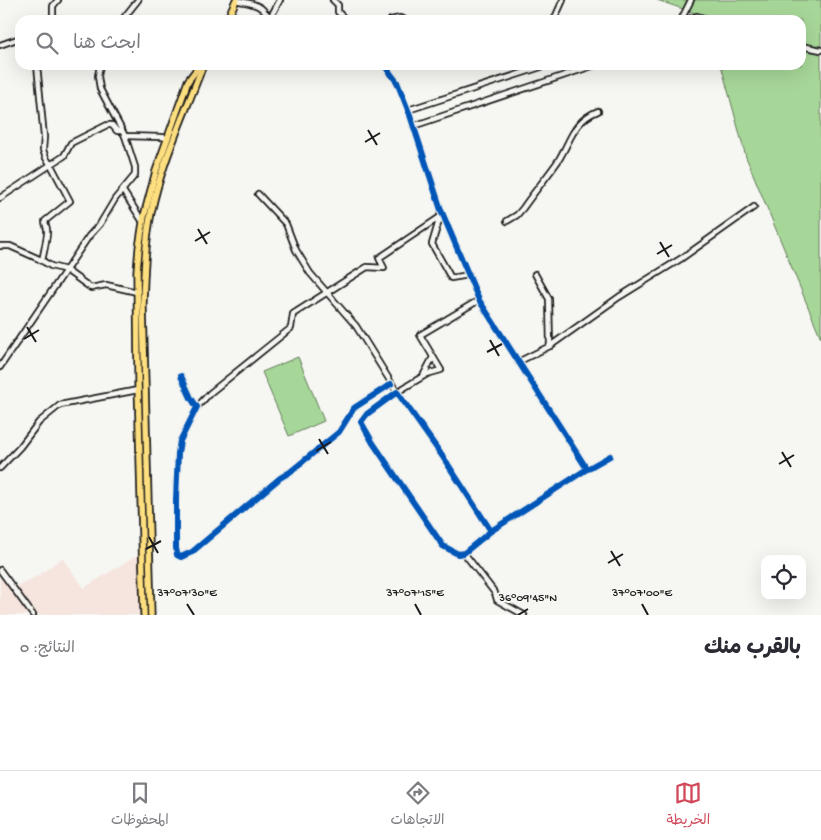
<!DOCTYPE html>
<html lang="ar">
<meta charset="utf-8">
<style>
:root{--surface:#fff;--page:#f2f2f3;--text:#2b2b33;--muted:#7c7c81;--line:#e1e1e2;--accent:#d1495b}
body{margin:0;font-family:"Gochi Hand","Playpen Sans Arabic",sans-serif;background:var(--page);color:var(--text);direction:rtl}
.controls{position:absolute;right:15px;bottom:15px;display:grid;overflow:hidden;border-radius:10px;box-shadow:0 5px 20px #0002}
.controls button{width:45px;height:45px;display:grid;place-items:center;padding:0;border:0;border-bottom:1px solid var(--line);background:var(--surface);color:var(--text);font:25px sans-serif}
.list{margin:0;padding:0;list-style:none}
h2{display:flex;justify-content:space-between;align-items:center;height:65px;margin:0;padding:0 20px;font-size:21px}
h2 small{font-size:16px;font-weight:400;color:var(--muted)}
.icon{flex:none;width:28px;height:28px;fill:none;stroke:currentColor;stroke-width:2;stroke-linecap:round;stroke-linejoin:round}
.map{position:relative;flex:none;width:821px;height:615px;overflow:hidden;direction:ltr}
.search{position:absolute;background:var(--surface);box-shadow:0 5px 20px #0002;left:15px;right:15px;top:15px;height:55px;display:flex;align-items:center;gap:12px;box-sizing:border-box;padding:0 18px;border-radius:15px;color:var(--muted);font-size:19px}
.sheet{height:155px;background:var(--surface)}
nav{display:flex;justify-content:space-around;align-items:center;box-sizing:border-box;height:70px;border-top:1px solid var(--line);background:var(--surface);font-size:14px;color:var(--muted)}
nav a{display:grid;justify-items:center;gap:2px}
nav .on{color:var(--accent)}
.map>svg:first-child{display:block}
.built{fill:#f6e4de}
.green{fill:#a7d798;stroke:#627a5a}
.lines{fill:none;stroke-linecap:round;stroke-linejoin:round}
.minor-casing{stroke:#1c1c1c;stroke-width:8}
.major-casing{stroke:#1c1c1c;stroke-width:9}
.minor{stroke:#f6f6f2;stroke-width:4.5}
.major{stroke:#fedf80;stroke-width:5.5}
.cycleway-casing{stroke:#f6f6f2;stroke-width:9}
.cycleway{stroke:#0057b8;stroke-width:6}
.ticks{fill:none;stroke:#1c1c1c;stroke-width:2}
.ticks-label{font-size:12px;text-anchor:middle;fill:#1c1c1c;stroke:#f6f6f2;stroke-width:4;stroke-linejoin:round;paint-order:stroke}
</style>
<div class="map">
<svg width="821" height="615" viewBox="0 0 821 615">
<rect width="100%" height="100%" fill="#f6f6f2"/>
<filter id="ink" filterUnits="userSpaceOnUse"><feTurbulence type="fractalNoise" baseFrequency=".02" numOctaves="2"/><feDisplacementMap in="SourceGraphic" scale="10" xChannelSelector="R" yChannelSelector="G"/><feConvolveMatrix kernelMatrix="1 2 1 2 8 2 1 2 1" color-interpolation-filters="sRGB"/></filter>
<g filter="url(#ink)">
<polygon class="built" points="139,554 141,615 0,615 0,565 16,587 41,574 62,558 84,588"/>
<g class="green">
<polygon points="657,0 821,0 821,338 746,157 721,65 801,65 801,20 709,20 709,18"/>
<polygon points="298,357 324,421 289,436 262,372"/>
</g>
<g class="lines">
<g class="minor-casing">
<g id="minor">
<path d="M236,0C245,3 253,2 261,8C265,11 266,15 271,17"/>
<polyline points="333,0 338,5 338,12 346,20"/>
<polyline points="53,20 53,6 58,0"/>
<polyline points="122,20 138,0"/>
<polyline points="269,20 280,0"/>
<polyline points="391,20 400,18 405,20"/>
<polyline points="554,20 563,0"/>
<polyline points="681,20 691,0"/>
<polyline points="686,20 697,16 710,20"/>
<polyline points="0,45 20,38"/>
<polyline points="801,46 821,50"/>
<path d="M37,65L44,137L43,150L46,158L51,165L70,201L45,221C45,224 47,227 47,230C48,233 43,257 42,260"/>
<polyline points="100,65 98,76 100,89 125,136 161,137 168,138"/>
<polyline points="384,65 397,82 410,115 441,210 479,300 587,469"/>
<polyline points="408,110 547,65"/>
<polyline points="413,126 595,65"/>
<polyline points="123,191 143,222"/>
<polyline points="258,194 286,224 296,250 310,273 356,326 397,392 427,374 441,370 420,335 479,300"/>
<polyline points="0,198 64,156 71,143 107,125 112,125 117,131 122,131"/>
<polyline points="440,217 432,244 451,278 469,275"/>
<path d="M507,221L517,215L523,208C534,192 547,177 558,161C571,140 573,121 598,111"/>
<polyline points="0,246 10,246 39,259 51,266 66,270 91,288 106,285 137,292"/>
<polyline points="535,274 549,299 550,346"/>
<polyline points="518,362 550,346 619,297 682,258 754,207"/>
<polyline points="0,367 89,236 100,224 115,199 135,175 135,167 125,136"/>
<polyline points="424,374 433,357"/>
<polyline points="181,376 191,398 197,407 180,441 178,453 176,499 176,548 177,555 181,557 192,552 280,478 290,472 339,432 354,408 391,384"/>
<polyline points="197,407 210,393 291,328 293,314 367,267 384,268 379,258 440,217 441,211"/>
<polyline points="0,468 20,447 39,422 60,405 138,390"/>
<polyline points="491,531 443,457 397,392 367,414 361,422 373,443 443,546 458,554 464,553 491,531 587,469 610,456"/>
<polyline points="464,553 495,593 497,600 524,615"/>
<polyline points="0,570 33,615"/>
</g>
</g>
<g class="major-casing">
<g id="major">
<polyline points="227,20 236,0"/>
<polyline points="144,615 138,384 137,271 139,248 144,216 156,171 188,81 200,65"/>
<path d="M151,615L143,305C144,274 145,244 151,213C161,163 185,114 203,65"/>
</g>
</g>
<use href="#minor" class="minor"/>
<use href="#major" class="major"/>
<g class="cycleway-casing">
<g id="cycleway">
<polyline points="384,65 397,82 410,115 441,210 479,300 587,469"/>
<polyline points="181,376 191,398 197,407 180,441 178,453 176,499 176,548 177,555 181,557 192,552 280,478 290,472 339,432 354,408 391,384"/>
<polyline points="491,531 443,457 397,392 367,414 361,422 373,443 443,546 458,554 464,553 491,531 587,469 610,456"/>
</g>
</g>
<use href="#cycleway" class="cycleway"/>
</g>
</g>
<path class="ticks" d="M368,130L377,145M365,142L380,133M198,229L207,244M195,241L210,232M660,242L669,257M657,254L672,245M27,327L36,342M24,339L39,330M490,340L499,356M487,352L502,344M319,439L328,454M316,451L331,442M782,452L791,467M779,464L794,455M149,537L158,553M146,549L161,541M611,551L620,566M608,563L623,554M187,604L194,615M415,604L421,615M642,604L648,615M518,615L528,609"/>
<g class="ticks-label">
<text x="187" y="596">37°07'30"E</text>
<text x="415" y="596">37°07'15"E</text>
<text x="642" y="596">37°07'00"E</text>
<text x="528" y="601">36°09'45"N</text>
</g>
</svg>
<div class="controls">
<button><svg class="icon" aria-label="locate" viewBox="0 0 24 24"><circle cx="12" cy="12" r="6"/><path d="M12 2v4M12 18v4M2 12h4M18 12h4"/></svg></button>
</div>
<div class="search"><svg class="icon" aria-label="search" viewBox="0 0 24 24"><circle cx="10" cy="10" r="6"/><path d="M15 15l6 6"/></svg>ابحث هنا</div>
</div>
<section class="sheet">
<h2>بالقرب منك<small>النتائج: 0</small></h2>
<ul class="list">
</ul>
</section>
<nav>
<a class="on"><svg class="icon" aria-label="map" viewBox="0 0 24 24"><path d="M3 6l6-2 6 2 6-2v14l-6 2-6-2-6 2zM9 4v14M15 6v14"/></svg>الخريطة</a>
<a><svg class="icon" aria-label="directions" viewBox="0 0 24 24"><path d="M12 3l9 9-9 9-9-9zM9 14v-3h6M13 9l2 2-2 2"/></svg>الاتجاهات</a>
<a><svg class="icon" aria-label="saved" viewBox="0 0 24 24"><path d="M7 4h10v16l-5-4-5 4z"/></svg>المحفوظات</a>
</nav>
